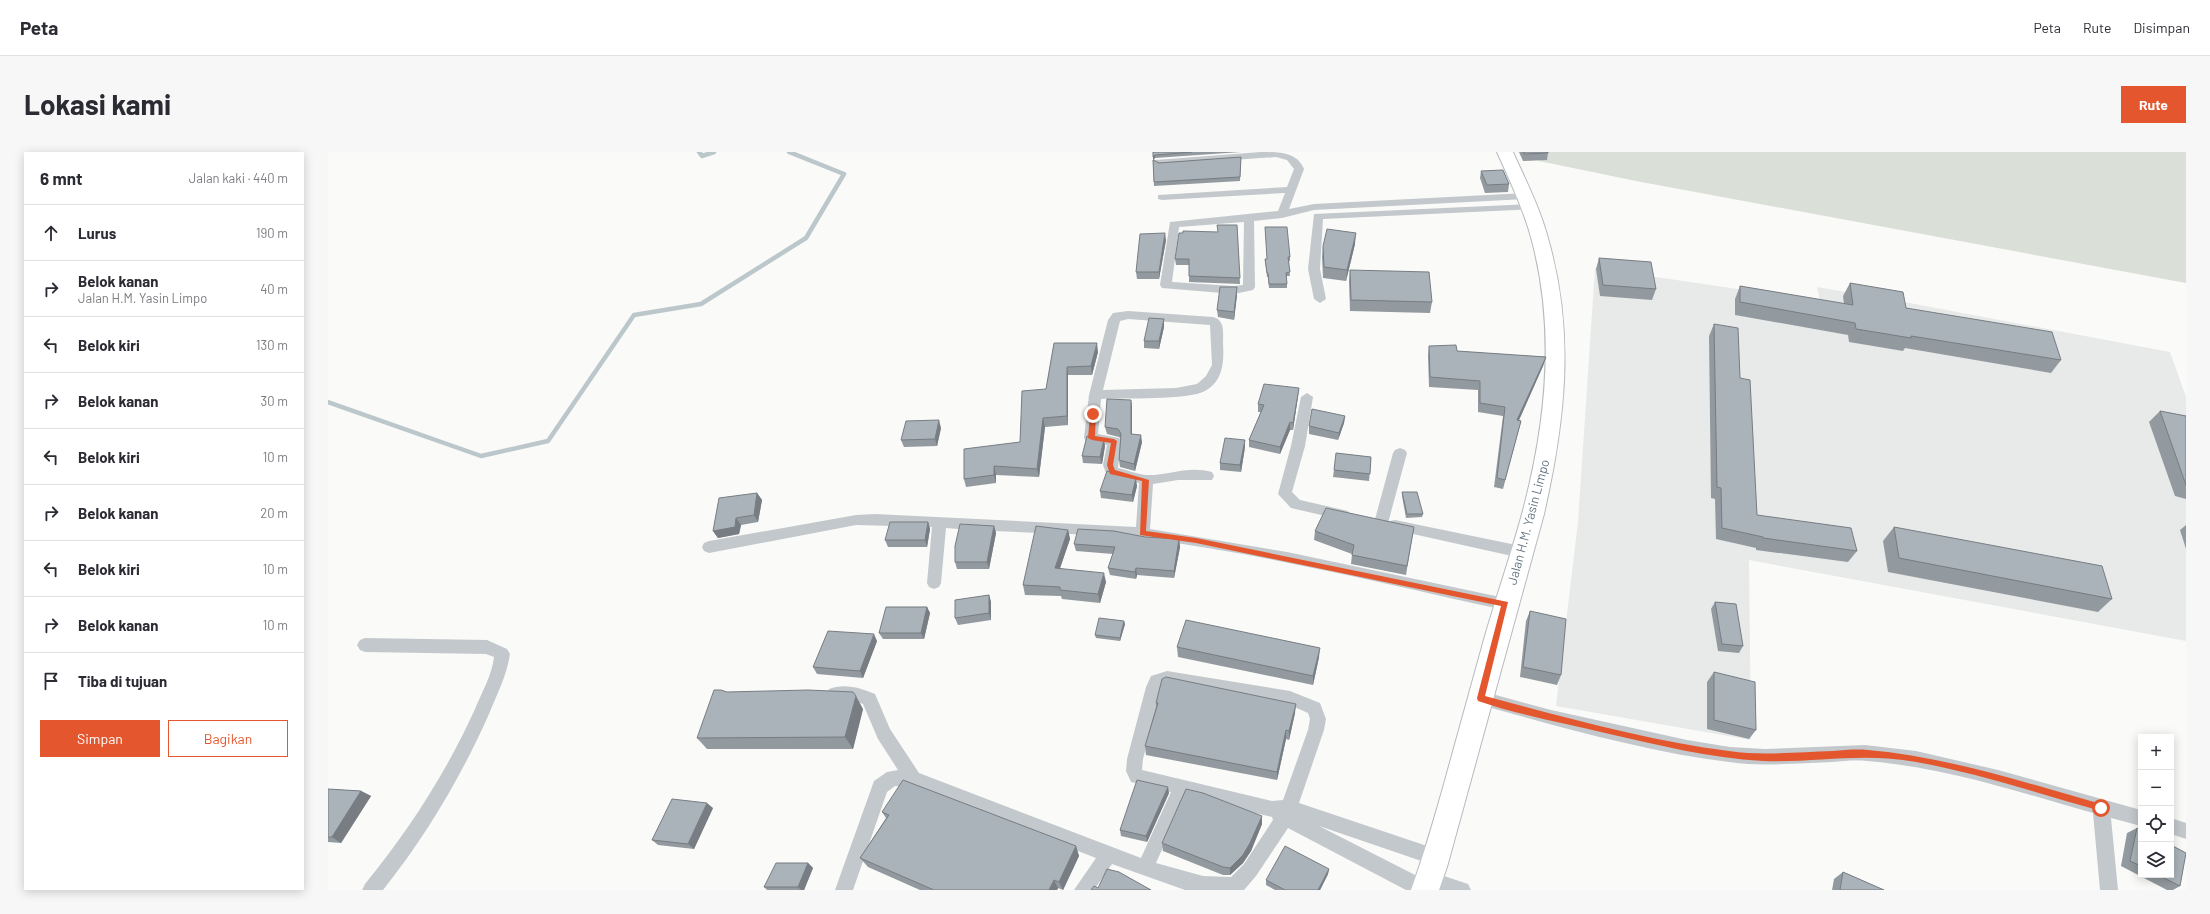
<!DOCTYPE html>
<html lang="id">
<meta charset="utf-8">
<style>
:root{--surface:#fff;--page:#f7f7f7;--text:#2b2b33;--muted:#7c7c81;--line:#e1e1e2;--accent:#e4572e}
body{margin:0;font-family:Barlow,sans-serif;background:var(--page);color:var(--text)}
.controls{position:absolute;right:12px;bottom:12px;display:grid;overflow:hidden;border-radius:0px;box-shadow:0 2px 10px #0003}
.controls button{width:36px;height:36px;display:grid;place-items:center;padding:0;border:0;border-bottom:1px solid var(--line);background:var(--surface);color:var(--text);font:20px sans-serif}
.stop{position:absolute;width:12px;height:12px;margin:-9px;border:3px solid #e4572e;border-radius:50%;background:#fff}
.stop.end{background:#e4572e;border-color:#fff;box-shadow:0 1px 4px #0008}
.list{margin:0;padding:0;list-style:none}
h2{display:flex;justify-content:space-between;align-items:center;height:52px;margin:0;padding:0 16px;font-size:17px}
h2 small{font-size:13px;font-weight:400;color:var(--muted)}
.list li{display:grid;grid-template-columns:26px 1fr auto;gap:12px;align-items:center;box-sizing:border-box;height:56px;padding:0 16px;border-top:1px solid var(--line)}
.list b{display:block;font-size:15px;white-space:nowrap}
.list p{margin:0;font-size:13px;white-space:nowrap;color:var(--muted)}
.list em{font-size:13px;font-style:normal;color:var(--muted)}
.actions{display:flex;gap:8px;padding:12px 16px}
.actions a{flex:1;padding:9px 0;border:1px solid var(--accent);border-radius:0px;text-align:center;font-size:14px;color:var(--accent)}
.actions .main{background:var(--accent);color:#fff}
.icon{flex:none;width:22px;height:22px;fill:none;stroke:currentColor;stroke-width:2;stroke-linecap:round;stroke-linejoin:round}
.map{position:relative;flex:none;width:1858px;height:738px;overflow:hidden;border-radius:0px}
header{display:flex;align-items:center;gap:24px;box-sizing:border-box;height:56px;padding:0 20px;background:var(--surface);border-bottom:1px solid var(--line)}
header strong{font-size:19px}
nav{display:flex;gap:22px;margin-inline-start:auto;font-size:14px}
.intro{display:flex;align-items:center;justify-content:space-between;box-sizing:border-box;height:96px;padding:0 24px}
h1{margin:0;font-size:28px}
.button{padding:10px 18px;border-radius:0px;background:var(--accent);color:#fff;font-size:14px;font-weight:700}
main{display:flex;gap:24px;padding:0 24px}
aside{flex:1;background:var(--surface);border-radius:0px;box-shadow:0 2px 10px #0003}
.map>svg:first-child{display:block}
.built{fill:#e8e9e9}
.green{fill:#dadfd7}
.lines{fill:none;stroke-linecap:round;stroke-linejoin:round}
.stream{stroke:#bbc7cb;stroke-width:4.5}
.primary-casing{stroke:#b5babe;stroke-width:2}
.street{fill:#c3c8cc;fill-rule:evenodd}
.primary{fill:#fff;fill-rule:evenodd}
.wall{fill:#929a9f}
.shaded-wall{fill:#777d82}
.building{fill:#aab3b9;stroke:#777d82}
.route{fill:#e4572e}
.labels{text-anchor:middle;stroke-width:4;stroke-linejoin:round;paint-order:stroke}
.street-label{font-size:13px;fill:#657683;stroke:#fff}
</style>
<header>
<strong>Peta</strong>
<nav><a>Peta</a><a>Rute</a><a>Disimpan</a></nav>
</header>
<div class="intro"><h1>Lokasi kami</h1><a class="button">Rute</a></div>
<main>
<aside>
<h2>6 mnt<small>Jalan kaki · 440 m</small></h2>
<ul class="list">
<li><svg class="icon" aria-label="ahead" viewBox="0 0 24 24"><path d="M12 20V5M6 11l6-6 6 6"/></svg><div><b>Lurus</b></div><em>190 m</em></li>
<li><svg class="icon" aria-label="right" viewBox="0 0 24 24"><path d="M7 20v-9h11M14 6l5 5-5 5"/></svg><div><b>Belok kanan</b><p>Jalan H.M. Yasin Limpo</p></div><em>40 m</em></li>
<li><svg class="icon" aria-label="left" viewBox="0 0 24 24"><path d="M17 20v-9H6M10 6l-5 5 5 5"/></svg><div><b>Belok kiri</b></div><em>130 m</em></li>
<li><svg class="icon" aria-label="right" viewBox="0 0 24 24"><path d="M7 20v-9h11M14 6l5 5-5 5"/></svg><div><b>Belok kanan</b></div><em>30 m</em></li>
<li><svg class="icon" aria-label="left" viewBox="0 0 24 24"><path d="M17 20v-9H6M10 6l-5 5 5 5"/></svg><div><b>Belok kiri</b></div><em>10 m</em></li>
<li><svg class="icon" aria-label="right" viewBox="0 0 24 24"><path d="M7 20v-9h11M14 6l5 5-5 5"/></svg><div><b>Belok kanan</b></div><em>20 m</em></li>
<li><svg class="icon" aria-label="left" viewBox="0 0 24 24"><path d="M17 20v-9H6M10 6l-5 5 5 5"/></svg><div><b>Belok kiri</b></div><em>10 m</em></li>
<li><svg class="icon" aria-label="right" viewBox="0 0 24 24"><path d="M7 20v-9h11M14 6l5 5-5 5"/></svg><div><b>Belok kanan</b></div><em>10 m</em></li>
<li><svg class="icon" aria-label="arrive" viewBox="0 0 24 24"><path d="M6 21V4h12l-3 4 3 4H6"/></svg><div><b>Tiba di tujuan</b></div></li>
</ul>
<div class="actions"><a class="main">Simpan</a><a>Bagikan</a></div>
</aside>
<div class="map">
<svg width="1858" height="738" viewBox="0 0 1858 738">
<rect width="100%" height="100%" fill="#fafaf8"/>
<polygon class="built" points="1267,116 1492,149 1489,135 1571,149 1842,200 1858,245 1858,489 1421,408 1423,588 1228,554 1250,370"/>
<polygon class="green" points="1206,0 1858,0 1858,131 1308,29 1211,9"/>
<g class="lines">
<g class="stream">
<polyline points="371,0 374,4 386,0"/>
<polyline points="0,250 153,304 220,289 306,163 373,152 478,86 516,22 461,0"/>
</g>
<g class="primary-casing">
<path id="primary" d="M1169,0H1185C1198,29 1213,58 1221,90C1247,183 1237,269 1216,362L1119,715L1111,738H1083C1096,703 1106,667 1116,632C1129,585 1142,538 1155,491C1167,448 1182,406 1194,362C1218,273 1228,180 1204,89C1196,58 1182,29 1169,0Z"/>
</g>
<g class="street">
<path d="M933,0C951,0 969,0 976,17L961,57L986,52L1198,41L1203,44L1198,47L986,58L954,66L926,69L927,135L925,138L906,142L834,136L832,133L842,70L950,59L957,41L834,48L830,47V43L959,35L966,17L959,8L948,5L831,13L826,10L827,8ZM916,70L915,133L906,134L844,130L851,75Z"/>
<polygon points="1203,52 1207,53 1207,57 995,67 992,117 998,147 992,151 986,147 980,117 986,62"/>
<path d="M800,159L885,165C897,168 895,180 895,191C896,208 896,229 877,239C861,248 795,246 773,247L770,282L791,286L793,289L790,316C799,318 808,322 818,323C839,324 860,313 884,320L886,324L884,328H850L825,332L822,377L959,400L1177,446L1182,448L1184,452L1182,456L1177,458C1061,433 945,404 827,388C758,380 688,382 618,376L613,431L611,435L606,437L601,435L599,431L604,375L528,373L381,401L376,399L374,395L376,391L381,389L528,363L547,362L808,375L811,331L779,324L775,313L779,293L758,289L756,286L761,243L780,168L785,161ZM800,167L882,173L884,213L878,224L869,232L848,236L775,238L792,169Z"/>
<polygon points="979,241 985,245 977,294 964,340 972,348 1020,359 1022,363 1020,367 1015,368 963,356 950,342 963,294 973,245"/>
<polygon points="1072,296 1077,298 1079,301 1060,371 1058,375 1053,376 1048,375 1046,371 1065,301 1067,298"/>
<polygon points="1067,368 1193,394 1198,396 1200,400 1198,404 1193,406 1067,378 1062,377 1060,373 1062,369"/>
<path d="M37,486L159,488L179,497L182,502C179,523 169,542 161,562C133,625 98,684 55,738H34L37,732C81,678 118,621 147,557C154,540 164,523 166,505L158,502L37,500L32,498L29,493L32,488Z"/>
<path d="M839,519L962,539L992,551L998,567L996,578L971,651L1114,699L1117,705L1114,711L1108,714L991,674L1093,726L1095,722L1101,719L1140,732L1143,738H1078L960,676L928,724L916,738H857L784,712L766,738H746L768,706L585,635L567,634L559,640L525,738H507L546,629L559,620L570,618L550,587L535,552C524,547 513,551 501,547L499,542L501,537C517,531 532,536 547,542L562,577L591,621L813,706L843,640L803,630L798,619L799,607L818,535L823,524ZM839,533L962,553L980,561L982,567L980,578L955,648L944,649L814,618L815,607L834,535ZM858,644L944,665L945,668L916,712L903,725L875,724L828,711Z"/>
<path d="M1153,539L1223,558L1359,588L1402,595L1437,597L1537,593L1588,599L1670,618L1813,658V674L1783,666L1790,738H1772L1765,661C1691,640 1616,615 1539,609C1527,608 1516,609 1504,610C1470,611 1435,615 1401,610C1319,600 1232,575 1153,553L1147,551L1145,546L1147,541Z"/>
<polygon points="1843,666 1858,671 1858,687 1843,682"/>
</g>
<use href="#primary" class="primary"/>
</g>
<g class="wall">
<polygon points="825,0 913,0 827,6 826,8 831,11 913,5 912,29 826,34"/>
<polygon points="1191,0 1220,0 1220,1 1219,8 1195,9"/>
<polygon points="1153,19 1181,32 1180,40 1157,41 1152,26"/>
<polygon points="909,73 912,132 861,130 861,113 848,113 847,107 890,80"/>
<polygon points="838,88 831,127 809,127 808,120"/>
<polygon points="1027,92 1018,129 995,126 994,105 995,94"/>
<polygon points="962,105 962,109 960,109 962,124 959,124 959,136 941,136 940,125 939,125 937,107"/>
<polygon points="1271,106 1328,137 1324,148 1272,144 1268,117"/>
<polygon points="1022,118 1104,150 1102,161 1022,159 1021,129"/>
<polygon points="1522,131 1578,156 1733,208 1723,221 1577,196 1575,199 1521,190 1520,183 1407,163 1407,147 1412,134 1516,152 1515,144"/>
<polygon points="909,143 906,168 890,165 889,158"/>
<polygon points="836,167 836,175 831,197 816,196 816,189"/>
<polygon points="1386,172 1412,226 1429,363 1529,399 1520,410 1428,398 1428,396 1388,387 1387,347 1383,346 1381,184"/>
<polygon points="726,191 770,200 764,223 740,223 740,273 717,275 711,325 668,323 668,331 638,335 636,327 692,290 718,237"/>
<polygon points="1101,194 1129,199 1218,205 1215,214 1191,268 1193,269 1175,337 1166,335 1175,264 1150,260 1150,238 1101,235 1100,203"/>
<polygon points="971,236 970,244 965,278 962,278 952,302 921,295 921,288 933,260 930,260 930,252"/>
<polygon points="803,248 804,255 804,282 814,290 807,319 792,315 791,308 793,287 791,285 779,282 777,275"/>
<polygon points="1832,259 1858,264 1858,347 1847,344 1821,270"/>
<polygon points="1017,264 1016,271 1010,288 981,282 981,274"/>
<polygon points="613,276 609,294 576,295 573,288"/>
<polygon points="917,288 917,295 913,320 892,318 892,311"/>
<polygon points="777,294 774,312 755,311 754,304"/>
<polygon points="1043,305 1041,329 1005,325 1006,318"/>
<polygon points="803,324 803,326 809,334 805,350 773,346 772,339"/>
<polygon points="1074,340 1095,362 1094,365 1078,366 1074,344"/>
<polygon points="429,341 434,348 430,370 413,373 411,382 390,386 385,379"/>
<polygon points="600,370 602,377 599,395 560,395 557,388"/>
<polygon points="1858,373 1858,397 1852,378"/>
<polygon points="666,374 668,381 661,417 629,417 627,410"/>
<polygon points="1086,375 1078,423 1023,412 1024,402 986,388 987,379"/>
<polygon points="1566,375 1784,447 1770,460 1560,420 1555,389"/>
<polygon points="740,378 742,387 732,416 778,430 772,451 734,447 733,444 697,443 695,433"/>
<polygon points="817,385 851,387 852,395 846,426 809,423 808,427 782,423 780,416 785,402 748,399 746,392"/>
<polygon points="661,443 663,450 663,468 630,473 627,466"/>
<polygon points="1387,450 1415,494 1411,501 1390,499 1383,457"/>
<polygon points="599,455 602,461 596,487 555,487 551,481"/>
<polygon points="1202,459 1233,523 1229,533 1192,525 1198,469"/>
<polygon points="797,472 792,489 768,486 767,483"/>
<polygon points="549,489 535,526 489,522 485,515"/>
<polygon points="849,495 991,505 985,533 850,505"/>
<polygon points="1386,520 1428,578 1421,587 1379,577 1379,530"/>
<polygon points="399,540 535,557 525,597 379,597 369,586"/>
<polygon points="828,551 967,561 961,588 958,587 949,628 818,603 817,594 828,555"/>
<polygon points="0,637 33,639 43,644 13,691 0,690"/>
<polygon points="841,641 819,690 793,684 792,678"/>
<polygon points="385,656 366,697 330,693 324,688"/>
<polygon points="554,660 748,694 751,704 735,738 730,736 729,738 592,738 540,715 532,706 558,666"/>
<polygon points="934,664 934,672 923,699 915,711 902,723 895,723 835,699 834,691"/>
<polygon points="1809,676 1813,678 1813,723 1843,723 1852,734 1845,738 1839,738 1793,714 1799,681"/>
<polygon points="480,711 485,716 476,738 439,738 436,735"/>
<polygon points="1001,717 1000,722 992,738 947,738 938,733 938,728"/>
<polygon points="1515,720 1556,738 1504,738 1506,727"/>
</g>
<g class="shaded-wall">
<polygon points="827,3 827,6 825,8 825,5"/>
<polygon points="837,81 838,88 831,127 831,120"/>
<polygon points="1028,81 1027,92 1018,129 1019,118"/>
<polygon points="909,135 909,143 906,168 906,160"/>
<polygon points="836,167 836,175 831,197 831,189"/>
<polygon points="769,191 770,200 764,223 763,214"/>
<polygon points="1218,205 1215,214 1187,277 1189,268"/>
<polygon points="739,215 740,223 740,273 739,264"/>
<polygon points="971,236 970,244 965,278 965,271"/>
<polygon points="803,248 804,255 804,289 803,282"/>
<polygon points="1017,264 1016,271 1010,288 1011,281"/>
<polygon points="715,266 717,275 711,325 709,317"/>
<polygon points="611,268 613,276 609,294 607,287"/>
<polygon points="962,270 962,278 952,302 952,295"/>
<polygon points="813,283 814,290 807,319 806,312"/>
<polygon points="776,287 777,294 774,312 772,305"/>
<polygon points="917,288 917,295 913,320 912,313"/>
<polygon points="666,314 668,323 668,331 666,323"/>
<polygon points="808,326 809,334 805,350 804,343"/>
<polygon points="429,341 434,348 430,370 426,363"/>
<polygon points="408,366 413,373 411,382 390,386 385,379"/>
<polygon points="600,370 602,377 599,395 597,388"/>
<polygon points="666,374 668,381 661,417 659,410"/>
<polygon points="740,378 742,387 729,425 727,416"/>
<polygon points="851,387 852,395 846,426 846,419"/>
<polygon points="808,416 809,423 808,427 807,420"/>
<polygon points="776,421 778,430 772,451 770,442"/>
<polygon points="661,443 663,450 663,468 661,461"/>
<polygon points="599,455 602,461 596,487 593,481"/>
<polygon points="796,469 797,472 792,489 792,486"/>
<polygon points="546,482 549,489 535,526 532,519"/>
<polygon points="992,496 991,505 985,533 985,524"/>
<polygon points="528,544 535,557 525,597 517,585"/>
<polygon points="968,552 967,561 961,588 961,579"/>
<polygon points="958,578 958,587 949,628 949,620"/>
<polygon points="840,635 841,641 819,690 818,684"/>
<polygon points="33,639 43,644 13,691 4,685"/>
<polygon points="379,651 385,656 366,697 360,692"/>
<polygon points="934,664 934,672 923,699 915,711 902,723 902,716"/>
<polygon points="748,694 751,704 735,738 731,730"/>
<polygon points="480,711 485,716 476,738 473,738 470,735"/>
<polygon points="1001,717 1000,722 992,738 990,738"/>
<polygon points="726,728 730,736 729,738 721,738"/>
</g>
<g class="building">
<polygon points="825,0 864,0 827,3 825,5"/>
<polygon points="1196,0 1220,0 1220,1 1196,2"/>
<polygon points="913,5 912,25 826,30 825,8 831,11"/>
<polygon points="1175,18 1181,32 1159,33 1153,19"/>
<polygon points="889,73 909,73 912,126 861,124 861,107 847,107 851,81 855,81 855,79 890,80"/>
<polygon points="937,75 959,75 962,105 960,105 962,120 958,121 959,132 941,132 940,121 939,121 937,107 939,107"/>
<polygon points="999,77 1028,81 1019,118 996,115 995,94"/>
<polygon points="837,81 831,120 808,120 812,82"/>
<polygon points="1271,106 1323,110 1328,137 1275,133"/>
<polygon points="1022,118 1101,120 1104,150 1023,148"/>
<polygon points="1522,131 1575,140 1578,156 1724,180 1733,208 1583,184 1583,186 1528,177 1527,171 1412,150 1412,134 1525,153"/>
<polygon points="892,135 909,135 906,160 889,158"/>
<polygon points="821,166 836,167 831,189 816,189"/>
<polygon points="1386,172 1410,176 1412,226 1422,228 1429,363 1523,376 1529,399 1435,386 1435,385 1394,376 1393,336 1389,335"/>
<polygon points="726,191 769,191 763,214 739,215 739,264 715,266 709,317 666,314 666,323 636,327 636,297 692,290 694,239 718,237"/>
<polygon points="1128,193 1129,199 1218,205 1189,268 1193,269 1177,328 1169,326 1177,255 1152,251 1152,229 1102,225 1101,194"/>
<polygon points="936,232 971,236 965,271 962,270 952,295 921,288 936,253 930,252"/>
<polygon points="779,247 803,248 803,282 813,283 806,312 791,308 793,282 790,277 777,275"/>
<polygon points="984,257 1017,264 1011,281 981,274"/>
<polygon points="1832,259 1858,264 1858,333"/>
<polygon points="611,268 607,287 573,288 578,269"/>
<polygon points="759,284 776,287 772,305 754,304"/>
<polygon points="897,286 917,288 912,313 892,311"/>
<polygon points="1008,301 1043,305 1042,322 1006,318"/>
<polygon points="779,319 803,324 802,326 808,326 804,343 772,339"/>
<polygon points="1074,340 1089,340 1095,362 1079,362"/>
<polygon points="429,341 426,363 408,366 407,375 385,379 391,346"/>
<polygon points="998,356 1086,375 1079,414 1024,403 1026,393 987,379"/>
<polygon points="562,370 600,370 597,388 557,388"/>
<polygon points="632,372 666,374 659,410 627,410 627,394"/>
<polygon points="708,374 740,378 727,416 776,421 770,442 732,438 732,435 695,433"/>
<polygon points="1566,375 1774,414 1784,447 1571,406"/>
<polygon points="750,377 786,379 817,385 851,387 846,419 808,416 807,420 780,416 787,395 746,392"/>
<polygon points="661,443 661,461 627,466 627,448"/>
<polygon points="1387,450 1408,452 1415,494 1394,492"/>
<polygon points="558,455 599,455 593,481 551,481"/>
<polygon points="1202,459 1238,467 1233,523 1195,515"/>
<polygon points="771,466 796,469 792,486 767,483"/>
<polygon points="858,468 992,496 985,524 849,495"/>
<polygon points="500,479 546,482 532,519 485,515"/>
<polygon points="1386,520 1427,530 1428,578 1386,568"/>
<polygon points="838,525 968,552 961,579 958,578 949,620 817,594 830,551 828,551 834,527"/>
<polygon points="386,538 393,538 399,540 480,538 525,540 528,544 517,585 369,586"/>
<polygon points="575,628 748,694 731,730 726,728 721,738 606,738 532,706 561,663 554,660"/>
<polygon points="809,628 840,635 818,684 792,678"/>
<polygon points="0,637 33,639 4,685 0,685"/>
<polygon points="858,637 875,641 934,664 922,691 915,703 902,716 895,715 834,691"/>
<polygon points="344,647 379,651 360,692 324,688"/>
<polygon points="1809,676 1813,678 1813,714 1802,709"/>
<polygon points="1843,693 1858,701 1852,734 1830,723 1843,723"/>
<polygon points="957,694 1001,717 990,738 957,738 938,728"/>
<polygon points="448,711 480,711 470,735 436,735"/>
<polygon points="779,717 791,720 823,738 763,738 766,734 770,736"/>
<polygon points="1515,720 1556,738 1512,738"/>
</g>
<path class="route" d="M765,260L768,262L767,284L786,287L789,289L785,313L787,318L821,328L818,379L868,386L1180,450L1157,544C1235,565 1321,589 1401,599C1435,604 1470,600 1505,599C1516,598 1528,597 1540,598C1619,605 1696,630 1773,652L1777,656L1773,659C1712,642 1650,621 1588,610C1534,600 1487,611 1435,609C1381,606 1330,593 1277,581C1235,571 1191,563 1150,549L1149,546L1173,454L868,391L812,383L814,329L782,322L779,313L783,291L764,288L760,286L762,262Z"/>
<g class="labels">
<g class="street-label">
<text transform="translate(1200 370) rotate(-75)" y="5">Jalan H.M. Yasin Limpo</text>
</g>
</g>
</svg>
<div class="controls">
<button>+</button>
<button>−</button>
<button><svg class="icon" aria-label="locate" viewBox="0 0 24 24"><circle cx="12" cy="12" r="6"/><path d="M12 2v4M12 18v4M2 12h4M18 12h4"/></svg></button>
<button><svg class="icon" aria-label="layers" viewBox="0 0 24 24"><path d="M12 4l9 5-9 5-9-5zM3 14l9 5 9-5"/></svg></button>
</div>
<div class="stop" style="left:1773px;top:656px"></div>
<div class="stop end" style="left:765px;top:262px"></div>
</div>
</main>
